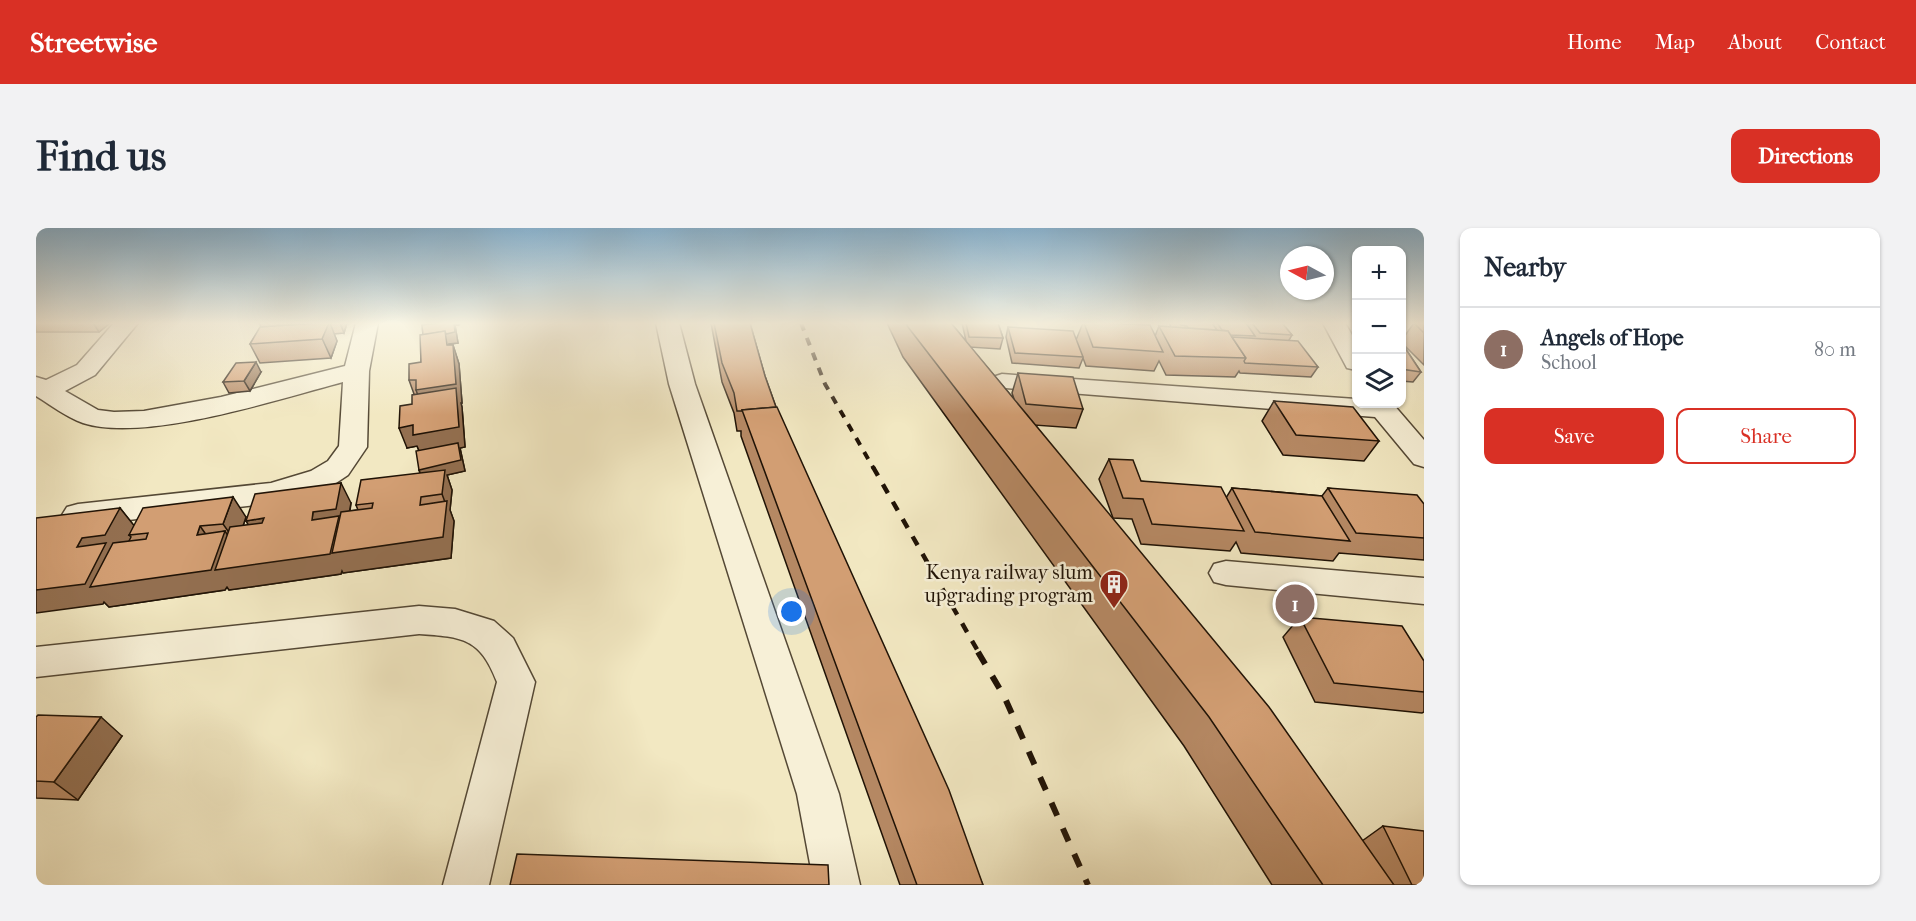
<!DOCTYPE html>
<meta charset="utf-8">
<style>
:root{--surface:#fff;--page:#f2f2f3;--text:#1f2937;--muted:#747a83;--line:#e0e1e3;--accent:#d93025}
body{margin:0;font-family:"IM FELL French Canon",serif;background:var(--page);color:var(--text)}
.controls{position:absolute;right:18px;top:18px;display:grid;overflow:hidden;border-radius:12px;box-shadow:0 2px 4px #0004}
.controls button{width:54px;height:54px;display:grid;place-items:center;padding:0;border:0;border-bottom:2px solid var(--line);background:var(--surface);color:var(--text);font:30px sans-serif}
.compass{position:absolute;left:1244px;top:18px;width:54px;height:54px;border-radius:50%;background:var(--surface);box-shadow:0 2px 4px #0004;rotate:277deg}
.you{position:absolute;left:756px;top:384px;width:21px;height:21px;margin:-15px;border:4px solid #fff;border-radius:50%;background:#1a73e8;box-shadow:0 0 0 9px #1a73e833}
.badge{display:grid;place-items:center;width:39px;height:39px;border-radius:50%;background:var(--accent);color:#fff;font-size:20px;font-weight:700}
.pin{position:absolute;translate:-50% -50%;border:3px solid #fff;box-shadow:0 2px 6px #0006}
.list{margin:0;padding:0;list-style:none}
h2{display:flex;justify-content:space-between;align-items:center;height:78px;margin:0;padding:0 24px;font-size:26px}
h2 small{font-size:20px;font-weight:400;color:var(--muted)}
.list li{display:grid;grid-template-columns:39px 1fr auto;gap:18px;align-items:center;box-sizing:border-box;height:84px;padding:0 24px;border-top:2px solid var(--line)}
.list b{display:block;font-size:22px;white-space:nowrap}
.list p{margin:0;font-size:20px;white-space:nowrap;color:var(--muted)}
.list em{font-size:20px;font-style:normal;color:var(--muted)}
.actions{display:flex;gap:12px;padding:18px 24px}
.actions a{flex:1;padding:14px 0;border:2px solid var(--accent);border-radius:12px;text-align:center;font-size:21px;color:var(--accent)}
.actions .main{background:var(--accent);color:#fff}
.icon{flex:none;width:33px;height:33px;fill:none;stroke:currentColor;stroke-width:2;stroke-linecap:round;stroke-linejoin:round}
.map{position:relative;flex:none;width:1388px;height:657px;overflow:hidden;border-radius:12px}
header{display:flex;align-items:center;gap:36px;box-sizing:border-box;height:84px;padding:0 30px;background:var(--accent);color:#fff}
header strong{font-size:28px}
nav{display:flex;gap:33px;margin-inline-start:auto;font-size:21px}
.intro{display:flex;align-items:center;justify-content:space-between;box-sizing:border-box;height:144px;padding:0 36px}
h1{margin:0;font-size:42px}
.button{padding:15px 27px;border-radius:12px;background:var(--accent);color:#fff;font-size:21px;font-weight:700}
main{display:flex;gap:36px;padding:0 36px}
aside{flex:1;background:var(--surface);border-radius:12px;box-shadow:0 2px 4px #0004}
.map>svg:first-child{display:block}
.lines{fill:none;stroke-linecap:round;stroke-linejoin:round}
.street-casing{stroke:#544835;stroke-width:3}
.street{fill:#f7f0d7;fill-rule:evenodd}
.rail-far2{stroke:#201306;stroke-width:4;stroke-dasharray:8 8;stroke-linecap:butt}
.rail-far1{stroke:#201306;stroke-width:4.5;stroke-dasharray:10 10;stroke-linecap:butt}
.rail{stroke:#201306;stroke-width:6;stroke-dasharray:14 14;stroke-linecap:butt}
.wall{fill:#b58863;stroke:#201306;stroke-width:1.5}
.shaded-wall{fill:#936f50;stroke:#201306;stroke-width:1.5}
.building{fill:#d29e73;stroke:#201306;stroke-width:1.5}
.labels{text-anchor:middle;stroke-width:5;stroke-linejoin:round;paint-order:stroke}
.poi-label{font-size:20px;fill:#201306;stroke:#f7f0d7;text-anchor:end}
</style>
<header>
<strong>Streetwise</strong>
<nav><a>Home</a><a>Map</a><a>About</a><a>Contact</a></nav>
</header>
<div class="intro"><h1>Find us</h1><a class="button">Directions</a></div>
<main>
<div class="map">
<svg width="1388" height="657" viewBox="0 0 1388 657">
<rect width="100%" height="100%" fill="#f2e8c2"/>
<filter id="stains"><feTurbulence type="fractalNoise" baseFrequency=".00333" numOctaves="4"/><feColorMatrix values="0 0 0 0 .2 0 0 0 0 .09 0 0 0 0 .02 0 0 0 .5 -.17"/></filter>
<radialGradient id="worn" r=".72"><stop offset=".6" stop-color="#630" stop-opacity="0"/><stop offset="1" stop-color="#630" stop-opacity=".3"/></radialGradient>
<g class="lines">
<g class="street-casing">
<g id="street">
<path d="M78,95H102L59,147L29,163L62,182L78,184L108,183L185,169L309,138L320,95H342L333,143L331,219L312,247L297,257L236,275L42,298L31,295L26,287L31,279L42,276L235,255L275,243L292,233L303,218L307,154C243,171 109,215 47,195C30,189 15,177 0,168V149L10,152L41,137Z"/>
<polygon points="620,95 643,95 659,156 803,566 824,657 778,657 761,566 633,156"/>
<polygon points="1287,95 1309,95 1320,114 1320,142 1311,140"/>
<polygon points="1366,95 1388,95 1388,109 1366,107"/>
<polygon points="966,146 1320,171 1320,176 1357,176 1388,212 1388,239 1378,236 1339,189 957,159 953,154 957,149"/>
<polygon points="1190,333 1388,350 1388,376 1190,357 1178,354 1173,345 1178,336"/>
<path d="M383,378L419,381L458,393L477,410L499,454L453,657H407L461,454C444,410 427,409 383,406L0,449V419Z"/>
</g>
</g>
<use href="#street" class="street"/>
<polyline class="rail-far2" points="765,95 789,156 838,241"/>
<polyline class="rail-far1" points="837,239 943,425"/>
<polyline class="rail" points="942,424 968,468 1052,657"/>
</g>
<g class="wall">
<polygon points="0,95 74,95 63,104 0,104"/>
<polygon points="223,95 311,95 308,105 298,106 301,113 295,130 224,135 214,116 225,99"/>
<polygon points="386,95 423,97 419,97 422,115 413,116 414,117 417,117 423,136 426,175 425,175 426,179 429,219 424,220 429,243 411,247 416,262 414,282 418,293 415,330 307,345 306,343 305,346 193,362 191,359 189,362 73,379 68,374 67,376 84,280 98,298 210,289 207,298 315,275 314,283 322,282 320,277 384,245 383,242 383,223 381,218 371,220 378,166 373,152 385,134 387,107"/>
<polygon points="675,95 714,95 729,148 740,179 947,657 864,657 705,208 705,203 701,203 698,185 686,154"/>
<polygon points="851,95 915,95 930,113 926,95 962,95 967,110 964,121 934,119 978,171 976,165 982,145 1047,181 1040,200 999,197 1326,613 1347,598 1388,657 1236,657 1148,518 867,129"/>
<polygon points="1047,95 1067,95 1119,108 1123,98 1135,99 1133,95 1246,95 1256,107 1253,112 1282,139 1275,149 1204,145 1203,143 1199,149 1130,147 1123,133 1118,143 1050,138 1047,130 1043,140 976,135 970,109 972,99 1040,112"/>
<polygon points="1378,95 1388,95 1388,137 1366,115 1385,144 1377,154 1365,153 1365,113"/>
<polygon points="225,144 214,163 193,165 187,154"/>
<polygon points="1238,173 1343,213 1328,233 1247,227 1226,193"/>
<polygon points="1073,231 1105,253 1190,270 1196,260 1286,268 1292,260 1388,276 1388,332 1303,325 1297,333 1205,325 1200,314 1194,323 1105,316 1096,291 1077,290 1063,251"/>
<polygon points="1264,389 1388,433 1388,484 1386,485 1279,474 1247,409"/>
<polygon points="0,489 86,508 42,572 0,570"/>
</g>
<g class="shaded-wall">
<polygon points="57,95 74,95 63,104"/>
<polygon points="279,95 294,95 301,113 295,130"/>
<polygon points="304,95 311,95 308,105"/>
<polygon points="386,95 423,95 423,97 419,97 422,115 413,116 415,122 387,109 389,102"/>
<polygon points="417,117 423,136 426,175 425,175 426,179 429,219 424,220 429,243 411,247 416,262 414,282 418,293 415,330 307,345 306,343 305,346 193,362 191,359 189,362 73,379 68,374 67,376 0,385 0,362 41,319 46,310 84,280 100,300 93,307 95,309 86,327 189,303 202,323 276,292 277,284 305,255 315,275 310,301 410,277 406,266 387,252 383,242 385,227 381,218 371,220 363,200 387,182 380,162"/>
<polygon points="220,134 225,144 214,163 208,153"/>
<polygon points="197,269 210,289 201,316 187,296"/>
<polygon points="228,290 222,313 210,293"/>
<polygon points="164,298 178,318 161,307"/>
<polygon points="65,489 86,508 42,572 18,554"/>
</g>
<g class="building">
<polygon points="243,95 259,95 242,96"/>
<polygon points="283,95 293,95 286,111 214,116 224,99"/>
<polygon points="401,95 418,95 419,104 410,106 409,103 387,107 386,97"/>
<polygon points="678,95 714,95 729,148 740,179 706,182 706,183 701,183 698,165 686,135"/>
<polygon points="870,95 915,95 1233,479 1358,657 1287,657 1173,489 872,99"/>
<polygon points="930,95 962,95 967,110 933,109"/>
<polygon points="1048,95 1067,95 1114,97 1127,124 1057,119"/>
<polygon points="1143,95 1176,95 1181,102 1152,100 1151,98 1145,97"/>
<polygon points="1181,95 1210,95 1219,108 1194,107 1192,103 1186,102"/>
<polygon points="1216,95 1246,95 1256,107 1224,105"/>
<polygon points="1378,95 1388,95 1388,105"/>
<polygon points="1123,98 1192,103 1210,130 1139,128"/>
<polygon points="972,99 1037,103 1047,129 979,125"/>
<polygon points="409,103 411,117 417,117 420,156 380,162 380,152 373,152 373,136 385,134 384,107"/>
<polygon points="1196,109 1262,113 1282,139 1209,135 1208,133 1210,130"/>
<polygon points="1365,114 1385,144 1365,141"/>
<polygon points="220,134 208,153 187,154 200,135"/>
<polygon points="982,145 1037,149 1047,181 990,176"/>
<polygon points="420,160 423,199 377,207 377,197 363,200 364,178 376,176 376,167"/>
<polygon points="1238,173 1317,179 1343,213 1260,207"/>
<polygon points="741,179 913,562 947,657 881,657 706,182"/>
<polygon points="422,215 425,232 383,242 380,223"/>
<polygon points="1073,231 1097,232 1105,253 1185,259 1208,303 1116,296 1107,271 1087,270"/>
<polygon points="409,242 406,266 385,269 384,277 411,273 407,309 296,325 305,284 336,280 337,275 320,277 325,252"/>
<polygon points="305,255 300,281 277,284 276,292 303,288 294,326 179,342 194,299 226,295 228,290 210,293 219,266"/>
<polygon points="1196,260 1286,268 1314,313 1219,304"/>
<polygon points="1292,260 1381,267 1388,276 1388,310 1320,305"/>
<polygon points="197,269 187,296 164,298 161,307 189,303 175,342 54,359 77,315 110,311 112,305 93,307 107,280"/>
<polygon points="84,280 69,307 46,310 41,319 70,315 49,356 0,362 0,290"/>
<polygon points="1264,389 1366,398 1388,433 1388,464 1298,455"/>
<polygon points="2,487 65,489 18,554 0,553 0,489"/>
<polygon points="1347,598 1388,603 1388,657 1376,657"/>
<polygon points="481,626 792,637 793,657 474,657"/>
</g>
<linearGradient id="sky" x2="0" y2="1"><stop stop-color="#8bb8d7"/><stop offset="0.51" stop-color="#f9f5e4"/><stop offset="1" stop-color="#f9f5e4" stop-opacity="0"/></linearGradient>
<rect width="1388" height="187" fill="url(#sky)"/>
<defs>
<g id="building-pin" transform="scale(1.5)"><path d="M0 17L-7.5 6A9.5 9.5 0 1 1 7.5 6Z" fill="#8f2418" stroke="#f7f0d7"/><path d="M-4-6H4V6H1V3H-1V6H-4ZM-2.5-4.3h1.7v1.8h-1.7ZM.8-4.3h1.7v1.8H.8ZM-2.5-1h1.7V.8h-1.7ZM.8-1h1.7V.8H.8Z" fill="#fff"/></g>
</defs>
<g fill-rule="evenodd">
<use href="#building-pin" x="1078" y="356"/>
</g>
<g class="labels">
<g class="poi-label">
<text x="1057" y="351">Kenya railway slum<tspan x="1057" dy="23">upgrading program</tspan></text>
</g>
</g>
<rect width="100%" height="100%" filter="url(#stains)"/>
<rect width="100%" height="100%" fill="url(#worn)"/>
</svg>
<div class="controls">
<button>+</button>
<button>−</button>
<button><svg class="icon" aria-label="layers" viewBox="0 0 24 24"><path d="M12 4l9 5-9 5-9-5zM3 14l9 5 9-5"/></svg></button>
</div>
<svg class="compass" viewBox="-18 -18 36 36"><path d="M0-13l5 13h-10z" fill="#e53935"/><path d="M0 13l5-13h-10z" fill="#747a83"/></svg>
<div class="you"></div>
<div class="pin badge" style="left:1259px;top:376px;background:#8d6e63">1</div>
</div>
<aside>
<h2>Nearby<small></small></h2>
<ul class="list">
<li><span class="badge" style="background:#8d6e63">1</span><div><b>Angels of Hope</b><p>School</p></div><em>80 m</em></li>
</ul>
<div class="actions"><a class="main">Save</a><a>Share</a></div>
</aside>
</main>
